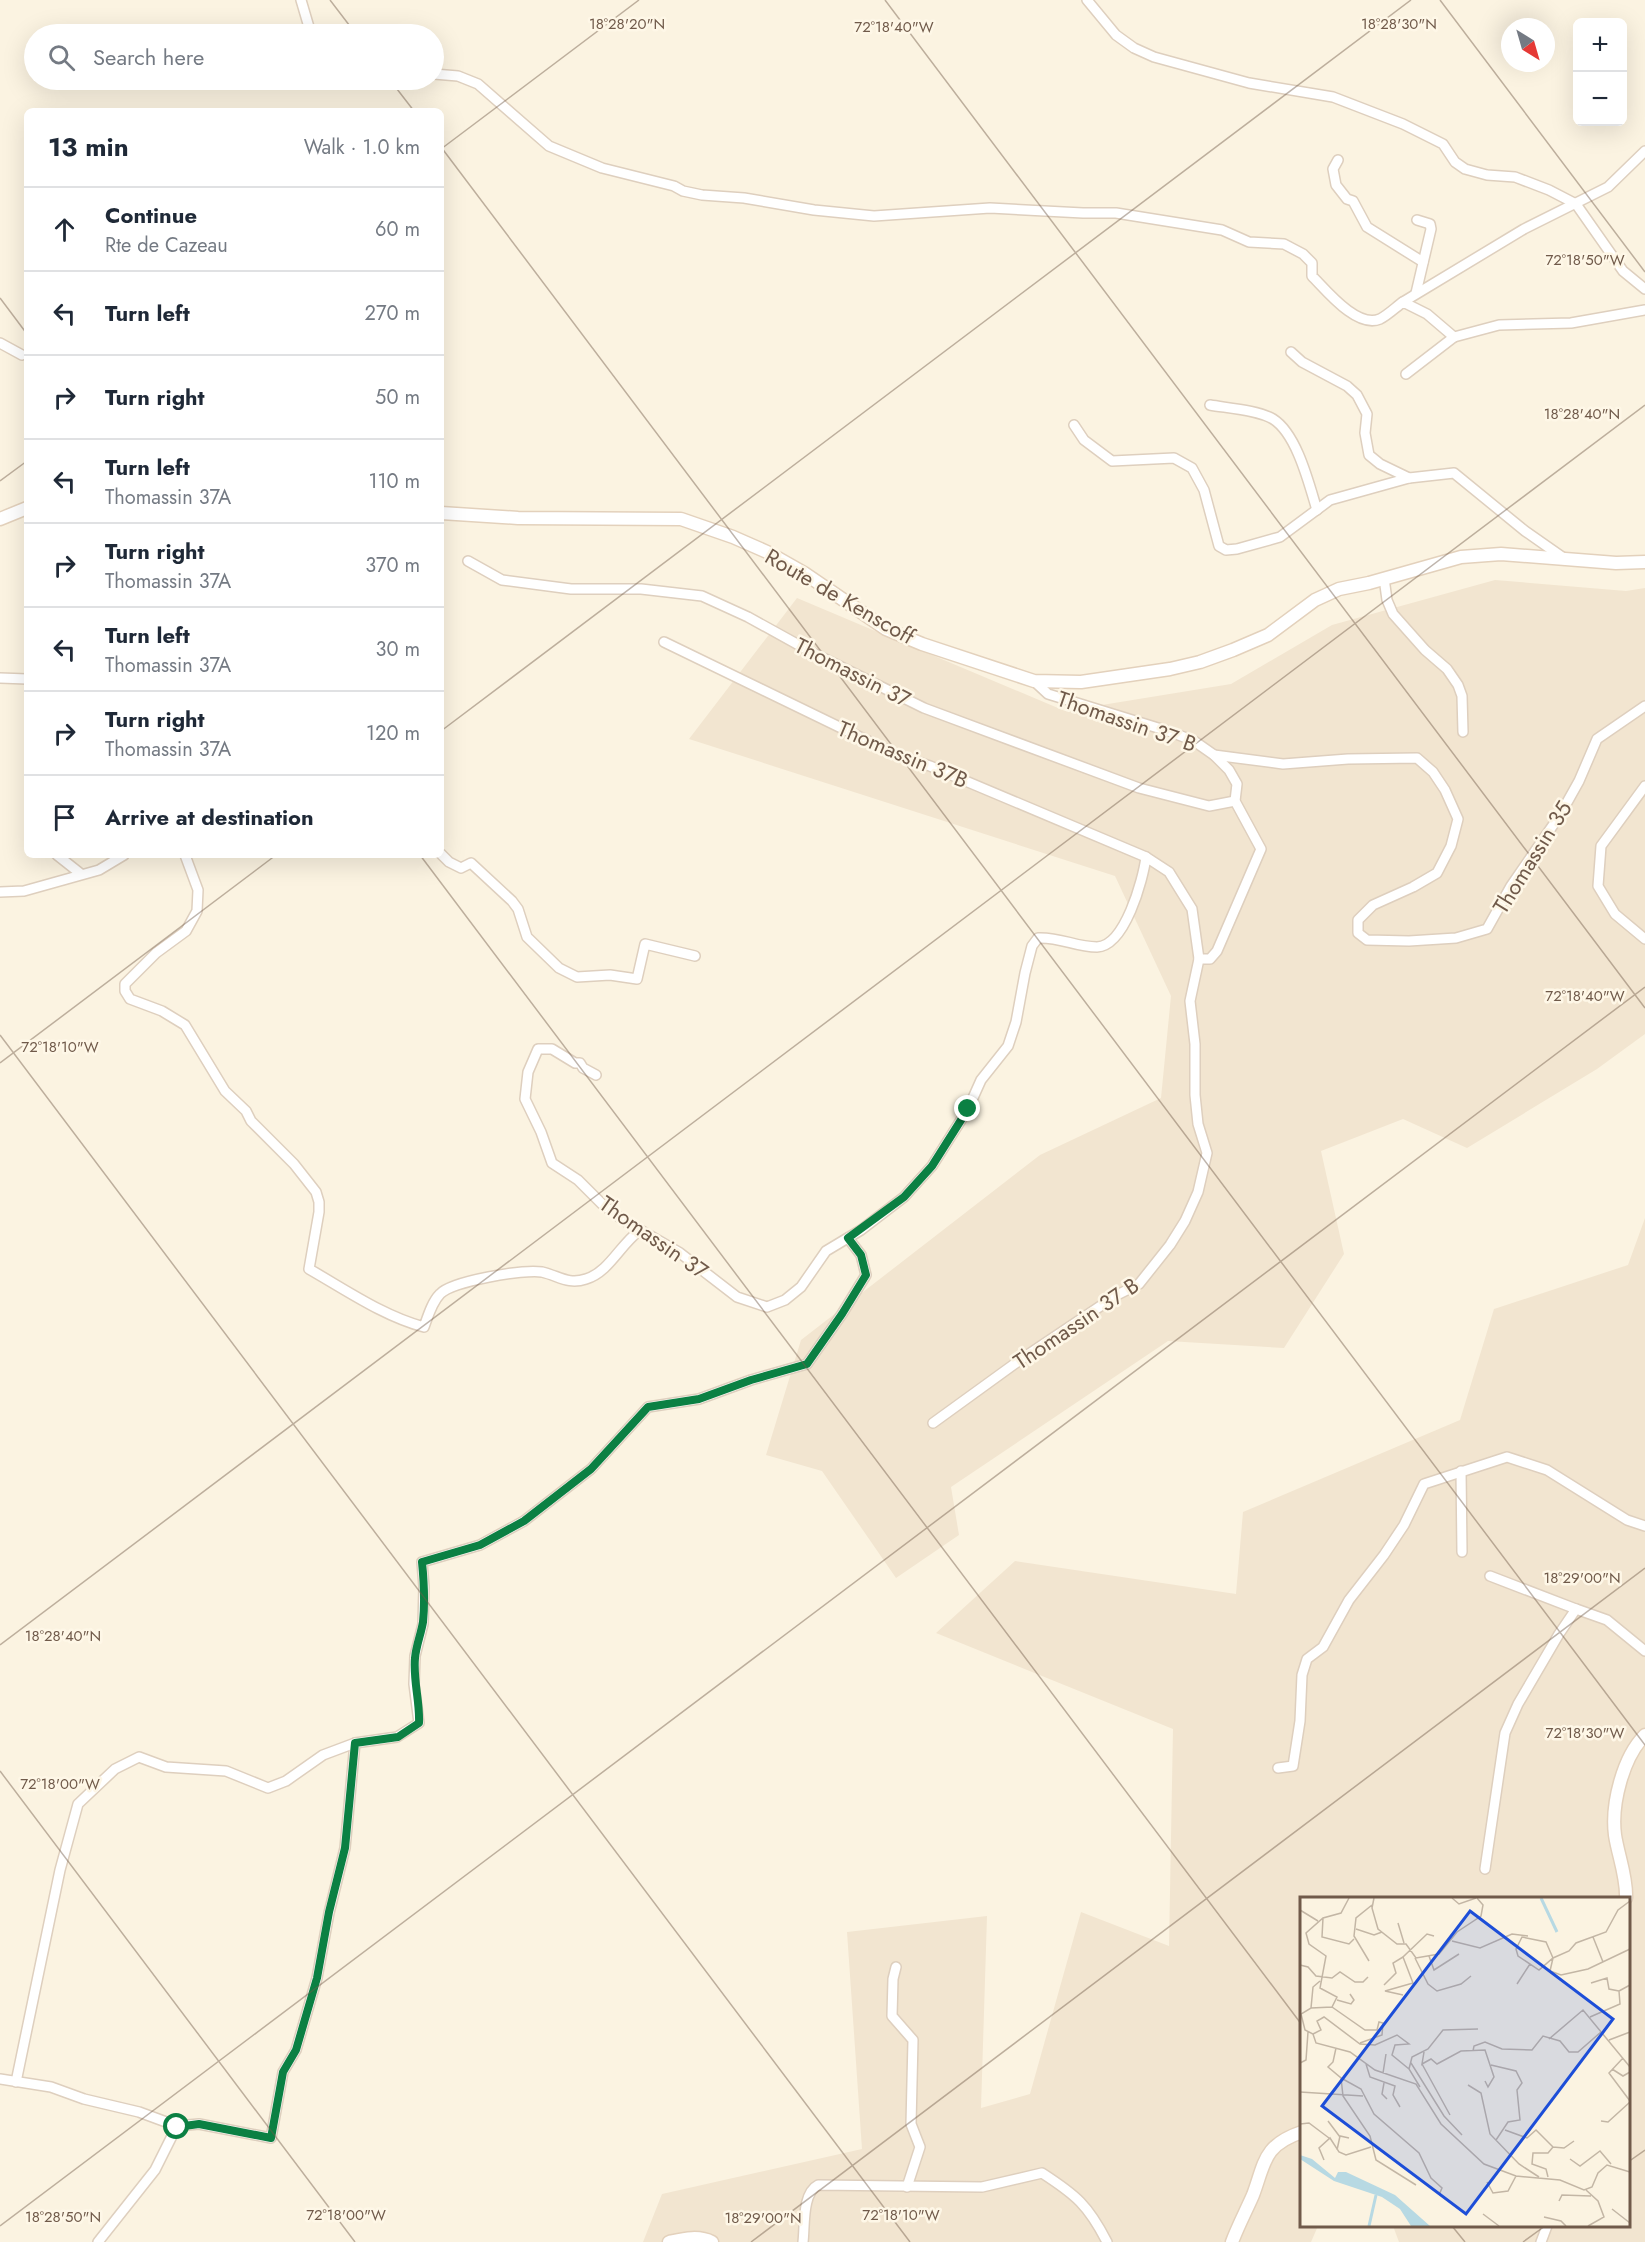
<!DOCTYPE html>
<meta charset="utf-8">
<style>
:root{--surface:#fff;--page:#f2f2f3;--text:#1f2937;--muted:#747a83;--line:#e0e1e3}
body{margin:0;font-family:Jost,sans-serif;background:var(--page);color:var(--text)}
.controls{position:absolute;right:18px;top:18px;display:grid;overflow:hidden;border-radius:9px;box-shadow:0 6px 24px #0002}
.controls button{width:54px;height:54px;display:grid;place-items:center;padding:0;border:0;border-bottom:2px solid var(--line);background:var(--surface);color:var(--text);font:30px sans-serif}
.compass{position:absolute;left:1501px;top:18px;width:54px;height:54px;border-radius:50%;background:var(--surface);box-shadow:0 6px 24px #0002;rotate:143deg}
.stop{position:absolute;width:18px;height:18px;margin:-14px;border:4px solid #0b8043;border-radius:50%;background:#fff}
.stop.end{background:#0b8043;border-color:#fff;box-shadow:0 2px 6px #0008}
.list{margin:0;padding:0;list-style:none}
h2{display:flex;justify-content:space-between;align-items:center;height:78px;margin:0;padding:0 24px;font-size:26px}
h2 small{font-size:20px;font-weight:400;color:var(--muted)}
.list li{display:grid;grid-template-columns:39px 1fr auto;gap:18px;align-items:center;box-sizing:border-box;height:84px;padding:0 24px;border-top:2px solid var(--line)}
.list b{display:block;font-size:22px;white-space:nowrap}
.list p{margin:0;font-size:20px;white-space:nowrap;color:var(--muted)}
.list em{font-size:20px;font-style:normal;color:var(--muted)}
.icon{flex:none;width:33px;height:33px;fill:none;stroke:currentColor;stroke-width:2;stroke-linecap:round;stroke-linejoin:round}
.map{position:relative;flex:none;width:1645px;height:2242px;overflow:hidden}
.search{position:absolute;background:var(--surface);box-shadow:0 6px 24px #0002;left:24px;top:24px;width:420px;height:66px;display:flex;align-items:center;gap:15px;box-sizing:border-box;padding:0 21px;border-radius:33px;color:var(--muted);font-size:22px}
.panel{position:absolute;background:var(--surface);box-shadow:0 6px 24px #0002;left:24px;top:108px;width:420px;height:750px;border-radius:9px}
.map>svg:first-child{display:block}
.residential{fill:#f2e5d0}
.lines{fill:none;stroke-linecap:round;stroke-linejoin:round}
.street-casing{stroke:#decfbe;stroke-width:12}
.secondary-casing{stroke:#e3d1bc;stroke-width:15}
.street{stroke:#fff;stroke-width:9}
.secondary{stroke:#fff;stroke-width:12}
.route{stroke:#0b8043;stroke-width:8}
.ticks{fill:none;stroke:#705a4a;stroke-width:1.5;stroke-opacity:0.45}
.labels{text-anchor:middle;stroke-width:5;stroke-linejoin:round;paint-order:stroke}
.street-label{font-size:22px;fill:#705a4a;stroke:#fef7e7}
.inset-river{fill:none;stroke:#b7d9e3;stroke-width:3}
.inset-road{fill:none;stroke:#c3b6a5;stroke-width:1.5}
.view{fill:#1d4ed8;fill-opacity:0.15;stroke:#1d4ed8;stroke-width:3}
.inset-edge{fill:none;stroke:#705a4a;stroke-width:3}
.ticks-label{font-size:15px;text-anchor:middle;fill:#705a4a;stroke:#fef7e7;stroke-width:5;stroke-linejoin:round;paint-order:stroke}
</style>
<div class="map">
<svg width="1645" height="2242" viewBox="0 0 1645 2242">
<rect width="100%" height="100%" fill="#fbf3e1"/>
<g class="residential">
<polygon points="1495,580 1626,591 1645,588 1645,1034 1597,1069 1467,1148 1403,1119 1321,1151 1344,1254 1284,1348 1168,1341 951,1487 959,1535 896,1578 822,1471 766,1455 801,1340 1040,1155 1161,1098 1171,996 1115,876 689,739 797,598 1065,711 1231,684 1332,625"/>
<polygon points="1645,1218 1645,2242 1399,2242 1393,2226 1628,2226 1628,1898 1302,1898 1302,2226 1318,2226 1311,2242 643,2242 662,2194 862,2149 847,1932 987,1916 981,2108 1030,2094 1081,1912 1169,1946 1173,1729 936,1633 1015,1561 1236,1594 1243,1512 1460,1420 1494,1309 1628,1265"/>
</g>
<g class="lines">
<g class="street-casing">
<g id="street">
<polyline points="301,0 311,34"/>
<polyline points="1087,0 1116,35 1134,48 1154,57 1249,83 1333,97 1403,124 1443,144 1455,162 1465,169 1487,175 1515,177 1549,190 1576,204 1623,271 1645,289"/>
<path d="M434,74L458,76L478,84L549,146L602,168L674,186L683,191L702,195L744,198L814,210L874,216L990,208L1083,213H1116L1222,230L1249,242L1284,244L1303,254L1312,263V276C1326,290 1357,329 1380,319C1388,315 1396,307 1403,302L1427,314L1454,337L1499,325L1571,323L1645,310"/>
<polyline points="1338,160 1333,169 1336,185 1347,199 1353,201 1367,227 1423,262"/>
<polyline points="1416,293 1431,229 1430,224 1417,220"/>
<polyline points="1403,302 1524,229 1608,187 1645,151"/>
<polyline points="0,343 22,355"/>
<polyline points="1291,352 1302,362 1347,386 1357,395 1367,414 1365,433 1369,455 1380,464 1409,478"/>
<polyline points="1406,374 1454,337"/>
<path d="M1210,405C1227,408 1258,410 1273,419C1297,434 1309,484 1317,510"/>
<polyline points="1074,425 1084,440 1112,461 1174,458 1192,468 1204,490 1219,546 1226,550 1237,549 1280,537 1330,500 1409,478 1454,473 1525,531 1565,559"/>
<polyline points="468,561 502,580 571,589 641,589 702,596 748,617 815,654 924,708 1139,788 1209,806 1235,801"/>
<polyline points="1384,578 1387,600 1393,614 1425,650 1447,669 1458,685 1462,696 1463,732"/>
<polyline points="664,642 897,755 930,766 1146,857"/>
<polyline points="0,678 27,679"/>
<polyline points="1214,755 1283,764 1348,759 1417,758 1433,772 1445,790 1458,819 1451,846 1437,873 1413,887 1373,905 1358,920 1358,933 1367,940 1409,941 1456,938 1487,929 1511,886 1560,815 1579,781 1597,739 1645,706"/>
<polyline points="1645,786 1601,846 1598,886 1615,914 1645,939"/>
<polyline points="441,854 449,862 461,868 471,863 512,901 518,909 527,937 559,968 577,977 610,975 637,979 645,944 695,956"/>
<polyline points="57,855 81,874"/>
<path d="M185,855L198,890L197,911L186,931L156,953L125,984V991L130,999L162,1011L185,1025L225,1091L246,1111L251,1121L294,1164L316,1192L319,1202V1212L309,1269C346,1290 383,1316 424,1327C428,1316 432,1302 440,1294C452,1281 524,1269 542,1272C559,1276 568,1285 586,1279C609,1272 620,1245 639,1231"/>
<polyline points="0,892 24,891 99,870 124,855"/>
<path d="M596,1075L583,1068L580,1063H575L552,1049H538L528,1072L525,1099L541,1132L552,1163L578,1180L602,1204L623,1220L680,1253L737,1297L767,1307L785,1300L801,1287L826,1251L861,1230L904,1197L932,1166L968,1109L981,1080L1008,1046L1016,1022L1025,973L1032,946L1038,938C1061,937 1075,947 1097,947C1125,946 1143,880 1146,857L1169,872L1192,909L1199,959"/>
<polyline points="933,1423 1020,1360 1117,1295 1139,1284 1170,1245 1185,1221 1198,1192 1207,1153 1198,1124 1195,1095 1195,1044 1190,1001 1199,959 1210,959 1217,951 1261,849 1235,801 1237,784 1229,770 1214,755 1194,741 1171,732 1048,694 1034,681"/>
<polyline points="1461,1471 1462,1552"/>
<polyline points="1490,1576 1576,1609"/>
<polyline points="1278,1768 1293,1766 1300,1721 1302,1675 1307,1659 1323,1647 1349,1600 1384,1555 1404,1525 1424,1484 1507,1457 1547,1470 1627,1520 1645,1526"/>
<polyline points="1485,1869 1505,1733 1518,1704 1559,1634 1576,1609 1607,1620 1645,1651"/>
<polyline points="896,1967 893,1979 892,2016 913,2040 911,2124 920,2147 907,2187"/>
<polyline points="0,2079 51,2087 84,2099 139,2112 177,2126 199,2124 271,2138 283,2072 296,2050 317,1978 329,1913 345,1848 355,1743"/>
<polyline points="16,2082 60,1870 78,1804 115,1769 139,1757 166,1767 226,1771 268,1788 286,1781 323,1755 355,1743 397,1737 419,1723 414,1684 415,1656 423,1624 424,1587 422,1562 480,1545 524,1521 591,1469 648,1407 699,1399 751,1380 807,1364 842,1314 866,1275 861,1255 848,1238"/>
<polyline points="98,2242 155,2170 177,2126"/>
<path d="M803,2242C805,2226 802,2193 818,2185L982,2187L1042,2173C1076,2195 1088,2205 1107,2242"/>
<polyline points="1541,2242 1547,2226"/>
</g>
</g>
<g class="secondary-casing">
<g id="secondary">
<polyline points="441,513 518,518 681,519 733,537 767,552 804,573 886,629 922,644 1034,681 1081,682 1170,669 1200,662 1233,650 1268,635 1315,600 1339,589 1369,583 1461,557 1501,554 1616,563 1645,562"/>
<polyline points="0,519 27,508"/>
<path d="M1626,1898C1627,1877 1618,1855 1615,1835C1611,1804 1623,1757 1645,1735"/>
<path d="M669,2242C683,2239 698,2235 712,2242"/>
<path d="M1232,2242C1238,2226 1246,2211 1253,2195C1265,2163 1263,2145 1302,2132"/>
</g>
</g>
<use href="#street" class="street"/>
<use href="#secondary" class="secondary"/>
</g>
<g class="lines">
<path class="route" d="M177,2127L199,2124L271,2138L283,2072L296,2050L317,1978L329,1912L345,1848L355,1743L398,1737L419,1723C420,1701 413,1681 415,1658C416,1646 421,1634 423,1622C425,1602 424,1582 422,1562L480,1545L524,1521L591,1469L648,1407L699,1399L751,1380L807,1364L842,1314L866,1275L861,1255L848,1238L904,1197L932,1166L968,1109"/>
</g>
<path class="ticks" d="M330,0L356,34M885,0L1645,1008M1440,0L1645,272M390,80L414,111M441,147L1645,1745M441,149L639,0M0,298L27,334M0,481L27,461M441,731L1411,0M420,855L1302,2025M0,1035L910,2242M0,1063L276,855M0,1645L1645,405M0,1771L355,2242M1628,2162L1645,2150M0,2226L1645,987M1452,2226L1465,2242M751,2242L1645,1568M1523,2242L1545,2226"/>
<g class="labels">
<g class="street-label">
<text transform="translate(840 596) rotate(30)" y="8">Route de Kenscoff</text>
<text transform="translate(853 672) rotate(27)" y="8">Thomassin 37</text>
<text transform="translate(1127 721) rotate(19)" y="8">Thomassin 37 B</text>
<text transform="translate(903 754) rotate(23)" y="8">Thomassin 37B</text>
<text transform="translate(1532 857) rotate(-58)" y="8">Thomassin 35</text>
<text transform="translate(654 1237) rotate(35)" y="8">Thomassin 37</text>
<text transform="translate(1076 1323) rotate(-34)" y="8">Thomassin 37 B</text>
</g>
</g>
<g transform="translate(1300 1897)">
<rect width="330" height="330" fill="#fbf3e1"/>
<path d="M0,258L12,262L35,281L38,275H46L95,298L130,329H111L100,312L82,300L34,284L0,262Z" fill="#b7d9e3"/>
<path class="inset-river" d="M241,1L257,35M69,329L76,298"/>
<path class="inset-road" d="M49,1L41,16L23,21L6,36L9,47L26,59L20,91L37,100L32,110L11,111L1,117L5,133L13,137L16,146L50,155L75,173L116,187L141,227L184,267L216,279L260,283L284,293L292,290L298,276L307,268L330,275M74,1L72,11L78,32L97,47H106L116,61L139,57L157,35L181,19L183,8L177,1M152,1L159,7L176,1M330,4L318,13L306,35L276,46L269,54L253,61L239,73L218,59L216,52L222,40L246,45L253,61L250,74L261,78L288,72L330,52M0,13L18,24M23,21L22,40L49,47L54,42M98,26L104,46M56,32L74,38L82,35M293,40L303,65M152,44L180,51L212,37L228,39M129,59L134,73L159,57M115,61L128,87L137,94L161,87L171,79M69,64L54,39L56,21L72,8M0,68L8,70L16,79L32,81L40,75L55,85H63L68,80M291,86L307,81L309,92L319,94M217,87L230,67M84,88L96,76L93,66L103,60M103,98L85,94L113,86L103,60L127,37L134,39M37,103L51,107L54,103L50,97M32,110L65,133H77L79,125L83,126L82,138L60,146M11,111L13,90L20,84M290,120L320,107L319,94L330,88M13,137L21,133L17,124L24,120L60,147L75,148L97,138L109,147L95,148L92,158L109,172M249,142L283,113L330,170M309,143L330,135M36,151L33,165L28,170L41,181L43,199L70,239L76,263L116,288M173,154L174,149L185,145L202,152L232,153L243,139L260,144L269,155H278L301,135M124,155L122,167L131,162L137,167L161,154L185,153L194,180L188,190L185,184M323,161L309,176L330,204M0,166L6,163L8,135M111,166L144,219L162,238M66,167L70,180L95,189L93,198L100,210M122,167L150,218M191,168L216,174L222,186L217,193L220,223L208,225L196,243M312,172L323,179L330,175M83,176L86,157M41,181L61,192L74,217L119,256L131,281L142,291L139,298M84,186L82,197L87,202M168,188L181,196L190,237L219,267L239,280M120,190L109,172L112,160L128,152L143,133L178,132M0,195L63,199M28,224L40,240M301,224L308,225L330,205M0,227L9,226L29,241M205,233L227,241L236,233L253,250M37,253L40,239L49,241M270,262L280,269L300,254L311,267M24,263L19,251L30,241L39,255L46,258L71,250M248,280L246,272L232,267L233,256H248L253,250L264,251L274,244M187,285L193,296L208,294L216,279M286,293L298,304L304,320L288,329M259,304L262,298L291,299M312,312L330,326M183,317L199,329M244,320L261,324L266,329"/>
<path class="view" d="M170,14L313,122L166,317L22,209Z"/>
<rect width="330" height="330" class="inset-edge"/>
</g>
<g class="ticks-label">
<text x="627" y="29">18°28'20"N</text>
<text x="1399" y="29">18°28'30"N</text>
<text x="894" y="32">72°18'40"W</text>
<text x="1585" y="265">72°18'50"W</text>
<text x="1582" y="419">18°28'40"N</text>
<text x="1585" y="1001">72°18'40"W</text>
<text x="60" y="1052">72°18'10"W</text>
<text x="1582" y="1583">18°29'00"N</text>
<text x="63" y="1641">18°28'40"N</text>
<text x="1585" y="1738">72°18'30"W</text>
<text x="60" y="1789">72°18'00"W</text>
<text x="346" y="2220">72°18'00"W</text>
<text x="901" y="2220">72°18'10"W</text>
<text x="63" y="2222">18°28'50"N</text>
<text x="763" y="2223">18°29'00"N</text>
</g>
</svg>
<div class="controls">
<button>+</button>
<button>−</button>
</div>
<svg class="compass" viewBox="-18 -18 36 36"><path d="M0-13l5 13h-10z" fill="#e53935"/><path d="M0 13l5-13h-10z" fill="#747a83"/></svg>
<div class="stop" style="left:177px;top:2127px"></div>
<div class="stop end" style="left:968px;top:1109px"></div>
<div class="search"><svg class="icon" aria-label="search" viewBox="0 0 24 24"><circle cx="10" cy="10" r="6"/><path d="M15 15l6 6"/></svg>Search here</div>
<section class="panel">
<h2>13 min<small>Walk · 1.0 km</small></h2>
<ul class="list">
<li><svg class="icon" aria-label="ahead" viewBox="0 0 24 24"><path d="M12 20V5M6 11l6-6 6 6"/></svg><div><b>Continue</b><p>Rte de Cazeau</p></div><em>60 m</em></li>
<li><svg class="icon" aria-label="left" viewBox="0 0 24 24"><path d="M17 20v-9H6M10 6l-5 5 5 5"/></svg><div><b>Turn left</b></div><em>270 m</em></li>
<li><svg class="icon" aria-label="right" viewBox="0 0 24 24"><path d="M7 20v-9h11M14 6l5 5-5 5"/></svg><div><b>Turn right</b></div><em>50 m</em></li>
<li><svg class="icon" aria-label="left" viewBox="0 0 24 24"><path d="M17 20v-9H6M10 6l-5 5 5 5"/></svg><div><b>Turn left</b><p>Thomassin 37A</p></div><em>110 m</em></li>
<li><svg class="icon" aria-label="right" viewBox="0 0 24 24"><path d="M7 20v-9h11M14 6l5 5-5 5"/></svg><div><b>Turn right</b><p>Thomassin 37A</p></div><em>370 m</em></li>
<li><svg class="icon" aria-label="left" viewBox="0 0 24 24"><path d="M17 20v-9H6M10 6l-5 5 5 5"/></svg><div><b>Turn left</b><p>Thomassin 37A</p></div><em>30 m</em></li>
<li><svg class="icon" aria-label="right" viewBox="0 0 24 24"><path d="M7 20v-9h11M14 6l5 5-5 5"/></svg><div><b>Turn right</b><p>Thomassin 37A</p></div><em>120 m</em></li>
<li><svg class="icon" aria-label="arrive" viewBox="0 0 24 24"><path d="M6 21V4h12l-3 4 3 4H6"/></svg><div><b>Arrive at destination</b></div></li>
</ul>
</section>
</div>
